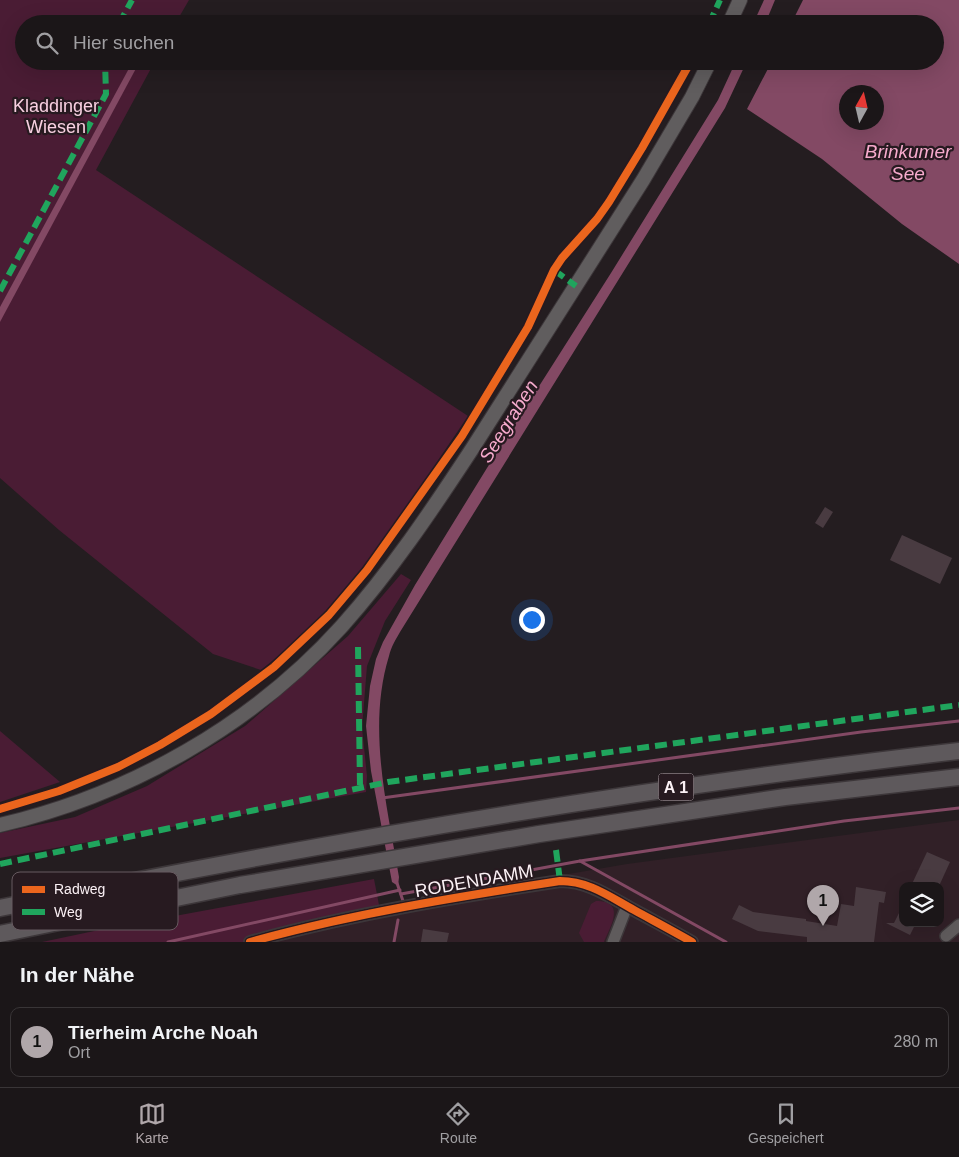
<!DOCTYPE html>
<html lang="de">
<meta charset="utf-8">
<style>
:root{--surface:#1b1618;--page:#241f21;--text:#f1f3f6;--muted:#a09fa2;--line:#393537;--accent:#b0a7aa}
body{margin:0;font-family:Arial,sans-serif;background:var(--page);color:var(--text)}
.controls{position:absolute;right:15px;bottom:15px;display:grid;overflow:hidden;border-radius:10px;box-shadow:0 5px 20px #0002}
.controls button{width:45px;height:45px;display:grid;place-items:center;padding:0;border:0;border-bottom:1px solid var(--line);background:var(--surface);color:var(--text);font:25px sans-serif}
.compass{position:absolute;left:839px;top:85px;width:45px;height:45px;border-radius:50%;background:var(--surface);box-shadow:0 5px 20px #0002;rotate:8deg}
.you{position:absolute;left:531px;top:619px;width:18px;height:18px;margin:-12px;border:4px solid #fff;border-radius:50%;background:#1a73e8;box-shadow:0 0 0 8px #1a73e833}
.badge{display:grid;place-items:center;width:32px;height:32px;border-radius:50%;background:var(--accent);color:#111;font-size:16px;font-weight:700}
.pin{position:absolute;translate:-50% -41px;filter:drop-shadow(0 1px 2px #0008)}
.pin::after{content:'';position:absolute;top:26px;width:18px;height:15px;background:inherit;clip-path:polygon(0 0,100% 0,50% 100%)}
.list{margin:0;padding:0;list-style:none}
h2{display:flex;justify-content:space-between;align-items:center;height:65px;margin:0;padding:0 20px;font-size:21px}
h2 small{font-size:16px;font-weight:400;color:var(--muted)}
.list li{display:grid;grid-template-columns:32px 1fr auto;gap:15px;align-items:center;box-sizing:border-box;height:70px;margin:0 10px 10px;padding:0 10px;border:1px solid var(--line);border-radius:10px}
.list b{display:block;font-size:19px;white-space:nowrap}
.list p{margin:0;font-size:16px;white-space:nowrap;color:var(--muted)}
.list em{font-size:16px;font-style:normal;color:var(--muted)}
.icon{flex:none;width:28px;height:28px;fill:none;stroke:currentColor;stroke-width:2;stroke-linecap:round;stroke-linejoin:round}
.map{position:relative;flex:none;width:959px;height:942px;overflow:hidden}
.search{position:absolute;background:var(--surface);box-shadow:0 5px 20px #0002;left:15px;right:15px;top:15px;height:55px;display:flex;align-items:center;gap:12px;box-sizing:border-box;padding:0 18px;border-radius:28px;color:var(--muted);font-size:19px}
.sheet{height:145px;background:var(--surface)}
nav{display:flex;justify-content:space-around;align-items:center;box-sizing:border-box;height:70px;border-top:1px solid var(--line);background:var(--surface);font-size:14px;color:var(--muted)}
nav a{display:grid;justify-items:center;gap:2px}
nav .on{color:var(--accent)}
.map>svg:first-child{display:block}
.built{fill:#312027;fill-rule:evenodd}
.green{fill:#4a1c34}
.water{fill:#834964;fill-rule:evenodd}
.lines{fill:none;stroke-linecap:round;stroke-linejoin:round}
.stream{stroke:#834964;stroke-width:3}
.building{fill:#493b41}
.minor-casing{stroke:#3d373a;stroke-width:14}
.major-casing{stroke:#3d373a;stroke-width:16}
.highway-casing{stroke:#3d373a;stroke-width:19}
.minor{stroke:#5f5b5c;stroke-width:11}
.major{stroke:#605d5e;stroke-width:14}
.highway{stroke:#5e595c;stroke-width:16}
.quiet{stroke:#20a55d;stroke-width:6;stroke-dasharray:12 6;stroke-linecap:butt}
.cycleway-casing{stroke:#271a20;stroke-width:11}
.cycleway{stroke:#eb651d;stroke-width:8}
.labels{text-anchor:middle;stroke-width:4.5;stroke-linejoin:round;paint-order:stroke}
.shield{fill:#271a20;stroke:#bbb0b5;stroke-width:1}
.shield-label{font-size:16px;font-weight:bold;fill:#fbf1f5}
.park-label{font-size:18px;fill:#f8d0e1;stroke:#271a20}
.street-label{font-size:18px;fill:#fbf1f5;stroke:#271a20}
.water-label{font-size:19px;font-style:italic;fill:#f7abcd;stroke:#271a20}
.key{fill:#271a20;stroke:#675a60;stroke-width:1}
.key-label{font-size:14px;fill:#fbf1f5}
</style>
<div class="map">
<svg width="959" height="942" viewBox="0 0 959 942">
<rect width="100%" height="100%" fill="#241d20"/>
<path class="built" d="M959,820V942H227L260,933L551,877L627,864ZM903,886H940V923H903Z"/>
<g class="green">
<path d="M0,0H189L175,24H24V61H155L96,170L468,416C424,480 383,547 331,605C310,629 286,650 261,670L213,654L59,530L0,478Z"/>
<polygon points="401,574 411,580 385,621 367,666 362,728 367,776 366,792 0,858 0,833 75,817 147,786 245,726 348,636"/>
<polygon points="0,731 60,782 0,802"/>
<polygon points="374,879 380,910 255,942 42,942 99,930"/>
<path d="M596,901C626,901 611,926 604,942H584L579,933L591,904Z"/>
</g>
<g class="water">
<polygon points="764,0 775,0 765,24 753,24"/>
<path d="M803,0H959V264L902,224L822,159L747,109L772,61H935V24H791ZM876,92V122H846V92Z"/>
<polygon points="133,61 140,61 0,322 0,307"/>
<path d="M736,61H747L725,108L400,632C396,639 391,647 389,656C367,728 387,805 399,877L398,886L392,882L371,771L366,726L370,686L376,659L383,642L415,585L487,468L611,273L718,100Z"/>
</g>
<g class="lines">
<g class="stream">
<polyline points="382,798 861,732 959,721"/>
<polyline points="580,861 844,821 959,808"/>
<polyline points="397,883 403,901"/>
<polyline points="401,894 580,861 726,942"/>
<polyline points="168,942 400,890"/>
<polyline points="394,942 398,920"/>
</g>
</g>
<g class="building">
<polygon points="825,507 833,512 823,528 815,523"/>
<polygon points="902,535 952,558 940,584 890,560"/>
<polygon points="927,852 950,862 939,886 911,886"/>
<polygon points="856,887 886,892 884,903 879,902 874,942 807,942 807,937 758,931 732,919 739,905 753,912 806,919 806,921 837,926 841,904 854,906"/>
<polygon points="903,905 903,923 914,927 910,935 886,923 894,923"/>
<polygon points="423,929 449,933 447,942 421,942"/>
</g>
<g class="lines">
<g class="minor-casing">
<g id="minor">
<polyline points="946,936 959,925"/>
<path d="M250,942C351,914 456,897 560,881C589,881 610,897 634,910C654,921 673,931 692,942"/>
<polyline points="613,942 627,906"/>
</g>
</g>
<g class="major-casing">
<g id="major">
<polyline points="729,24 740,0"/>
<path d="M0,825C129,795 253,725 342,626C391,571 432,510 472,449L643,180L692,97L710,61"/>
</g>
</g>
<g class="highway-casing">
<g id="highway">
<path d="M0,908C317,843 637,788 959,751"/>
<polyline points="0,934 240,885 539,834 785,797 959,777"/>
</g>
</g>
<use href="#minor" class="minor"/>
<use href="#major" class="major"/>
<use href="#highway" class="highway"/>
<g class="quiet">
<polyline points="119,24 132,0"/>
<polyline points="709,24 720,0"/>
<polyline points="554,270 576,286"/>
<polyline points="0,291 106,94 105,61"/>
<polyline points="358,647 360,787"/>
<polyline points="556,850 560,881"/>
<polyline points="0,864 388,782 959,705"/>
</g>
<g class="cycleway-casing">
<g id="cycleway">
<polyline points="0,809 59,791 118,767 160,745 211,714 274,667 329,615 367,570 462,436 528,327 554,270 562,258 597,219 609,202 642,148 691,61"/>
<path d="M250,942C351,914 456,897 560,881C589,881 610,897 634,910C654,921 673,931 692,942"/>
</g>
</g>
<use href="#cycleway" class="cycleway"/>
</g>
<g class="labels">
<rect class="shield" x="658.5" y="773.5" width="35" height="27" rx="4"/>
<g class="shield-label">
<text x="676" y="793">A 1</text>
</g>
<g class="park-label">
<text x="56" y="112">Kladdinger<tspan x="56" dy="21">Wiesen</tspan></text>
</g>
<g class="street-label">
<text transform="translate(474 881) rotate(-10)" y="6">RODENDAMM</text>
</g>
<g class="water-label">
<text x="908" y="158">Brinkumer<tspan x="908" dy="22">See</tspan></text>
<text transform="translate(508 421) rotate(-58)" y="7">Seegraben</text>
</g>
</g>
<rect x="12" y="872" width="166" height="58" rx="8" class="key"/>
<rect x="22" y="886" width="23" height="7" fill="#eb651d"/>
<rect x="22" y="909" width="23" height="6" fill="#20a55d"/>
<g class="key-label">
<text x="54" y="894">Radweg</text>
<text x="54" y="917">Weg</text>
</g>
</svg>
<div class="controls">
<button><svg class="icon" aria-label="layers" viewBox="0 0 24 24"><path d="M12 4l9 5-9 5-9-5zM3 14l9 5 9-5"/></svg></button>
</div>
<svg class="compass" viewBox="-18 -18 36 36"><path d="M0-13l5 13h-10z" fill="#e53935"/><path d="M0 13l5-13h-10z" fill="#a09fa2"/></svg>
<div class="you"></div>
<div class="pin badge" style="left:823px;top:926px">1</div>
<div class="search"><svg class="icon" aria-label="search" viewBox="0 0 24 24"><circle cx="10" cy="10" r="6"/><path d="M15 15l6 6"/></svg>Hier suchen</div>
</div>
<section class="sheet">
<h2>In der Nähe<small></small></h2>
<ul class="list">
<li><span class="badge">1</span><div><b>Tierheim Arche Noah</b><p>Ort</p></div><em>280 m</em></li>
</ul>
</section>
<nav>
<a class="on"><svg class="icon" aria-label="map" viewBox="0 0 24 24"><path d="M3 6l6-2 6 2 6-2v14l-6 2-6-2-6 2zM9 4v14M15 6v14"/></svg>Karte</a>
<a><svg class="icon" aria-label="directions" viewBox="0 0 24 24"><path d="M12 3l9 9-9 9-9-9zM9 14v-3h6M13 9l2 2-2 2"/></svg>Route</a>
<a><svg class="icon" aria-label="saved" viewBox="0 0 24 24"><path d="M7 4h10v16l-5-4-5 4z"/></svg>Gespeichert</a>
</nav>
